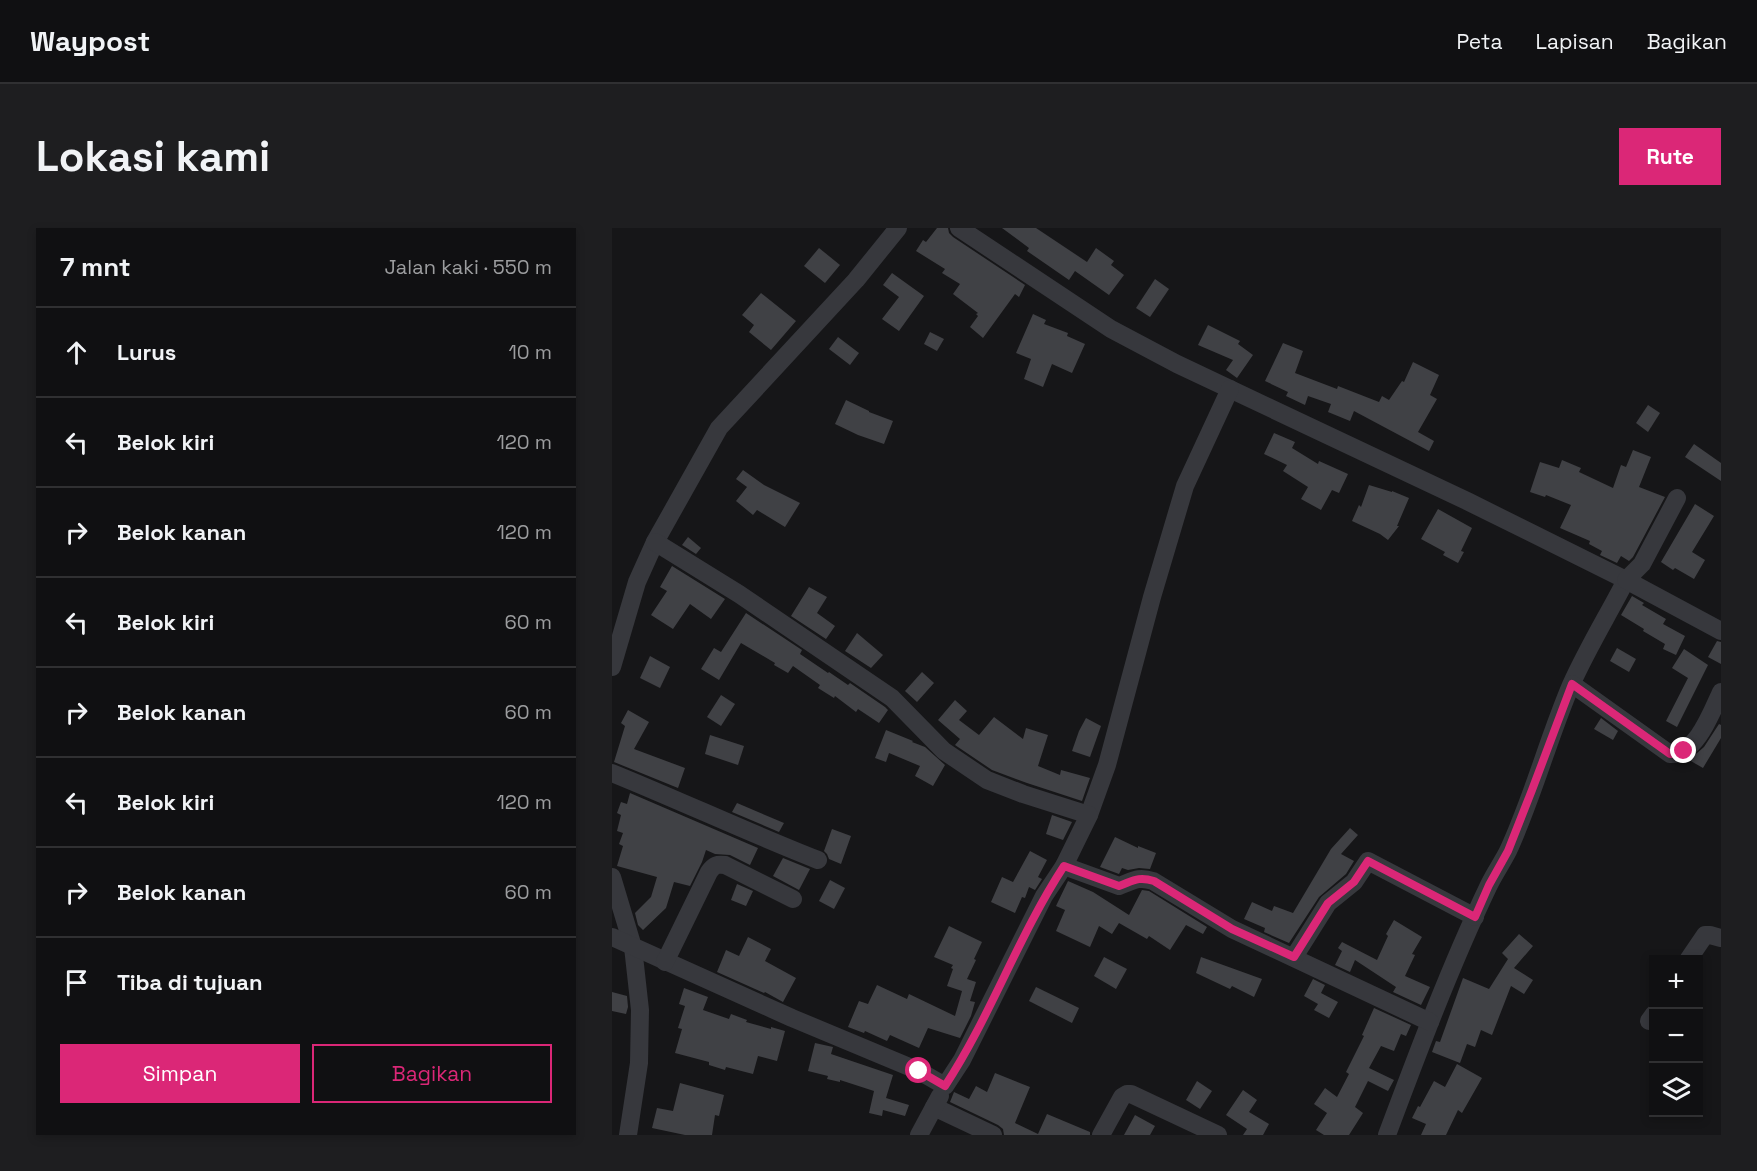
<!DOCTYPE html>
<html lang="id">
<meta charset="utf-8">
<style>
:root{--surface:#101012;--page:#1e1e20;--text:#f1f3f6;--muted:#9c9d9f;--line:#303032;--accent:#db2777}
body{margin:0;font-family:"Space Grotesk",sans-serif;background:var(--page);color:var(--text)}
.controls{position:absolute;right:18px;bottom:18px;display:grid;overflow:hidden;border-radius:0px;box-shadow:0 3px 9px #0003}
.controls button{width:54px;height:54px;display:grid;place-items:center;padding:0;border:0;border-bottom:2px solid var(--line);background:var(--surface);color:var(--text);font:30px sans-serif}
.stop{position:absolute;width:18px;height:18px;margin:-14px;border:4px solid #db2777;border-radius:50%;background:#fff}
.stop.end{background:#db2777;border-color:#fff;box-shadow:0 2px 6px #0008}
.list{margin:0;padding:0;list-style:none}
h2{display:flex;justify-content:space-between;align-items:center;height:78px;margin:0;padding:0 24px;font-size:26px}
h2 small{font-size:20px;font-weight:400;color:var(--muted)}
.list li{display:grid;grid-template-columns:39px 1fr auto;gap:18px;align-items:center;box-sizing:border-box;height:90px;padding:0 24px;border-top:2px solid var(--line)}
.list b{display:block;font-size:22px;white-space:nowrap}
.list em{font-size:20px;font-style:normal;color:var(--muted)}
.actions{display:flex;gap:12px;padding:18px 24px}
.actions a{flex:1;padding:14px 0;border:2px solid var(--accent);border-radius:0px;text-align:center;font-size:21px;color:var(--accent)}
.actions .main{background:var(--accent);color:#fff}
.icon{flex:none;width:33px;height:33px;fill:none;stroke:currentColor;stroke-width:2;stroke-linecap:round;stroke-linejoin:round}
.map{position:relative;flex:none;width:1109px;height:907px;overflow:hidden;border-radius:0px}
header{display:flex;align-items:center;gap:36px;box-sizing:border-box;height:84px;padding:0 30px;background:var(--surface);border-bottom:2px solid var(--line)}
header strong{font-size:28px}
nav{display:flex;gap:33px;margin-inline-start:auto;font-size:21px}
.intro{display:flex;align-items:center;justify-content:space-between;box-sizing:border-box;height:144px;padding:0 36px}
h1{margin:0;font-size:42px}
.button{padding:15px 27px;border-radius:0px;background:var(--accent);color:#fff;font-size:21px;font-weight:700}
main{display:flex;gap:36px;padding:0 36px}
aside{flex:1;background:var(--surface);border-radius:0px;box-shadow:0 3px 9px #0003}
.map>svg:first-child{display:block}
.building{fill:#404145}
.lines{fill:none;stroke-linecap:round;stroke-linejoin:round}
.minor{stroke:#37383d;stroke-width:18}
.route{stroke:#db2777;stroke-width:8}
</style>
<header>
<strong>Waypost</strong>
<nav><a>Peta</a><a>Lapisan</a><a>Bagikan</a></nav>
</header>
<div class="intro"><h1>Lokasi kami</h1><a class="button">Rute</a></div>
<main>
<aside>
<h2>7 mnt<small>Jalan kaki · 550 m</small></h2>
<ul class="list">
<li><svg class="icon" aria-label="ahead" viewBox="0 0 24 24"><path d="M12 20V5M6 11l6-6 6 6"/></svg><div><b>Lurus</b></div><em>10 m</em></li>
<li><svg class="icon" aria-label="left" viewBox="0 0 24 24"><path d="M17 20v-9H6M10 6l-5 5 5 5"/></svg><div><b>Belok kiri</b></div><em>120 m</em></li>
<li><svg class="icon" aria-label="right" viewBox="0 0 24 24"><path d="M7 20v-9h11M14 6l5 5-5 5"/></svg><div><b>Belok kanan</b></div><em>120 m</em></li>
<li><svg class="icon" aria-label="left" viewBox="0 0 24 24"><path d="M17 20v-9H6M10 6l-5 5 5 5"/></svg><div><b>Belok kiri</b></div><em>60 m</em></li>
<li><svg class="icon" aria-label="right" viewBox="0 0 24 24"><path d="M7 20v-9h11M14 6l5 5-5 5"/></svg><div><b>Belok kanan</b></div><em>60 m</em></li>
<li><svg class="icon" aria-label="left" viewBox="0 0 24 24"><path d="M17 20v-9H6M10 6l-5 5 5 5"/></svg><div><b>Belok kiri</b></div><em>120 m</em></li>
<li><svg class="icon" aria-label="right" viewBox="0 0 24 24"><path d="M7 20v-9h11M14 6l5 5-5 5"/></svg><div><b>Belok kanan</b></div><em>60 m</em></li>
<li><svg class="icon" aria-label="arrive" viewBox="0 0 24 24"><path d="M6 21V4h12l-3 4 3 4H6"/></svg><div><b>Tiba di tujuan</b></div></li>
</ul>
<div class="actions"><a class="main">Simpan</a><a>Bagikan</a></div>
</aside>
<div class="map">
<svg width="1109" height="907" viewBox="0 0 1109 907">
<rect width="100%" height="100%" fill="#161618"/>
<g class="building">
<polygon points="325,0 336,0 337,5 341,9 413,57 407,69 403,66 371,110 358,99 366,88 364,86 366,85 341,66 348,56 330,45 333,41 304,23 311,12 314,14"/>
<polygon points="390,0 424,0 475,34 484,20 502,33 499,37 512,47 497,67 463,43 457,52 415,23 417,20"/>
<polygon points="207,20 228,37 213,55 192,38"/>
<polygon points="280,45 312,68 287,103 270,91 287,69 271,57"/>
<polygon points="543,51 557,61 538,89 524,80"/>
<polygon points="149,65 184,93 159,122 137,104 142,97 130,87"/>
<polygon points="421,86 434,92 432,96 456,105 455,108 473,116 460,145 440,136 431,159 412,151 419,131 404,125"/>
<polygon points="596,97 628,113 626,116 641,127 625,150 614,142 621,132 586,117"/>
<polygon points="318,104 332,111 325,123 312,116"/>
<polygon points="226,109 247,125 238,137 217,121"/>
<polygon points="671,115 691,123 683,145 725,161 726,158 767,174 770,168 777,172 790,153 792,154 801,134 827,147 818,167 825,171 806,204 822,213 817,223 742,183 738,193 716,184 719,176 696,168 693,177 674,168 676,164 653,153"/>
<polygon points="234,172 257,183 257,184 281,193 272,216 246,207 223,196"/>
<polygon points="1036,177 1048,185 1036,204 1024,195"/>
<polygon points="662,205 683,214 680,220 706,236 707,233 736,246 727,265 720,262 709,282 689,271 696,259 671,243 675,237 652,226"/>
<polygon points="1082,216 1109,235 1109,253 1073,229"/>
<polygon points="1021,222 1039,229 1027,259 1053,269 1021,329 1017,333 1009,328 1005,335 988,327 990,323 977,316 978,313 948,300 959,277 934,267 933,269 918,264 928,234 947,240 950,232 969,240 967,244 1001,260 1009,237 1014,239"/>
<polygon points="131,242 152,257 188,275 173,299 145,282 141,287 124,273 135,259 124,251"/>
<polygon points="757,257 780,264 780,263 797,270 785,298 787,298 776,312 768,306 740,293 747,277 749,279"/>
<polygon points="1083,276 1102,288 1080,324 1093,332 1082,351 1063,340 1061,342 1049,334"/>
<polygon points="826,281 860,300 849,323 852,324 846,335 831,327 833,324 809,311"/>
<polygon points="76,309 89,320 84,326 70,317"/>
<polygon points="60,338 113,371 99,391 78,376 61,401 39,387 55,363 48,359"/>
<polygon points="197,359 215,369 205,385 223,398 214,411 179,388"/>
<polygon points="1020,368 1032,375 1030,377 1054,391 1051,396 1073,408 1064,427 1051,421 1053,416 1031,403 1032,401 1009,387"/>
<polygon points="134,385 190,422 188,426 216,445 217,444 236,457 238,455 273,479 276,482 267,495 246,481 244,484 223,468 222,470 206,460 208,457 181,438 176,445 162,437 163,435 129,415 107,452 89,441 102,420 109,424"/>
<polygon points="245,405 271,427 259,440 233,423"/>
<polygon points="1105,413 1109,414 1109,436 1096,429"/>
<polygon points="1005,420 1024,431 1017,444 998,433"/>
<polygon points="1072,421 1096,437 1065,499 1054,493 1076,450 1060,440"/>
<polygon points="38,428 58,439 48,460 28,450"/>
<polygon points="310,444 322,455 305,474 293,463"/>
<polygon points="109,467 123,476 109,498 95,489"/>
<polygon points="343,472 355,483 347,492 367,507 382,489 411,511 414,500 436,507 426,538 448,547 449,542 478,550 470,573 415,555 380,542 343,517 348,511 326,492"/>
<polygon points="16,482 37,494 22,521 73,540 66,560 2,534 13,498 9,495"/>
<polygon points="474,490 489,498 478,529 460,523 467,503"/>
<polygon points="989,490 1006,503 1001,512 982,501"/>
<polygon points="1107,496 1109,497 1109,510 1091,540 1077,532 1092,519"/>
<polygon points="274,502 301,513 300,514 313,519 333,537 321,558 303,548 308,538 277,525 274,534 263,530"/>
<polygon points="98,507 132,518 126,537 93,526"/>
<polygon points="18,565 146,620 138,637 118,627 103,626 94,622 90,634 78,658 62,654 54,680 31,702 26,697 23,685 39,669 45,649 5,638 11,618 7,616 11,605 5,603 9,587 5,585 9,574 15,576"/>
<polygon points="125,575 172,595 167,604 120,584"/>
<polygon points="440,587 460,594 451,612 434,606"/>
<polygon points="738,600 746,607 729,626 742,633 734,646 707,669 677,715 652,704 653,700 632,691 640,674 660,683 662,678 681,685 719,621"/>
<polygon points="220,601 239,608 229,636 217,631 215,626 212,623"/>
<polygon points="503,609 526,620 526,618 544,625 538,641 527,640 516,642 510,640 507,646 488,639"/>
<polygon points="418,623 435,632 426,649 430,651 423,662 417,659 413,670 410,669 403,685 379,674 390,649 401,654"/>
<polygon points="171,630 198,641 187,662 161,648"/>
<polygon points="218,652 233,660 222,681 207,673"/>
<polygon points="456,653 481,664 517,687 530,662 537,663 595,699 591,706 574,697 558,722 537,708 535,711 507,695 500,706 487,698 478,719 444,703 453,682 444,678"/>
<polygon points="125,656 141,663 134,678 119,672"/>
<polygon points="782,692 810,709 800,726 803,727 793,748 818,759 809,777 781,764 784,759 743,732 738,744 723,737 730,723 726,720 730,714 765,732 776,708 774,706"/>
<polygon points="337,698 370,714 362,731 364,732 355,751 364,754 358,773 363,774 359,788 348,810 316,800 307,820 278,807 275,813 253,803 252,805 236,799 247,773 256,776 265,757 295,771 297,766 343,788 350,763 335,758 341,741 339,740 341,737 322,729"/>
<polygon points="907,706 921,718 902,740 921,752 912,766 899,758 880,807 869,802 863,819 855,816 848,835 820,824 824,813 828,814 851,750 877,761 896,731 890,725"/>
<polygon points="136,709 159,721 153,733 184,750 171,774 153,764 152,765 105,744 114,722 127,728"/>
<polygon points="492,729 515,741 504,761 482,748"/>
<polygon points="589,729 650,751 642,769 620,758 618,761 584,745"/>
<polygon points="701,751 713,757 709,765 726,774 717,790 702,782 706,776 692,768"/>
<polygon points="424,759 467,780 460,795 417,773"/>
<polygon points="72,760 96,769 91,782 117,791 119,786 135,792 134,794 159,801 159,799 173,803 165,833 146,828 141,846 114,839 113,842 97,837 97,834 63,825 70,801 66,800 73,778 67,776"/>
<polygon points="0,764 15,768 16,779 14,786 0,783"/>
<polygon points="762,780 799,797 794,808 789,806 782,823 769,818 757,840 782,852 776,863 756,853 743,879 751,885 737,907 712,907 704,902 715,885 702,876 713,860 725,869 737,846 734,844 752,808 750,807"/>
<polygon points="203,815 221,819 219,826 281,847 274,870 297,877 293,888 271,882 270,888 257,885 262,863 228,852 228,854 215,851 216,848 196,843"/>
<polygon points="845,836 870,850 850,885 846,882 834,907 809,907 814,896 800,890 806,878 808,879 822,853 833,859"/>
<polygon points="383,845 418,859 403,895 426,906 435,886 478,904 478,907 392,907 391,901 386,897 338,874 342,864 357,871 364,858 375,864"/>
<polygon points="585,853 600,863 588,881 574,872"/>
<polygon points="68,855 112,867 107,888 103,887 100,907 73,907 40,900 45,880 61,883"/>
<polygon points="631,862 645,872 637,884 657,896 651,907 631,907 635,901 614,887"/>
<polygon points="523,887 543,898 538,907 512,907"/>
</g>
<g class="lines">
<g class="minor">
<path d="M347,0L499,101L565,136L857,274L1014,352C996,387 975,421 959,457C936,511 921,569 896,623C890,635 882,646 876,659C838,739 806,824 775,907"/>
<polyline points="1065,270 1030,336 1014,352 1109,403"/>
<polyline points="0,439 25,354 43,314 107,200 244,52 286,0"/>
<path d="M960,456L1058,526C1084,528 1100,483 1109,464"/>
<path d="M0,545C69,573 137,605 206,632"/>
<polyline points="477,587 495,537 540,369 573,258 618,161"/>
<path d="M452,638L507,658C521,653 526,648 541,653L620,701L818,794"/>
<polyline points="0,649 21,719 28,782 27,835 16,907"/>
<polyline points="0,709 180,790 307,843 333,858 350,832 432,668 452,638 477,587 411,566 375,552 332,523 280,470 127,366 43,314"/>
<polyline points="682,729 716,675 742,654 756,633 863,689"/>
<polyline points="1076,732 1093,707 1098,707 1109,710"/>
<path d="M53,734L97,644C102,637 105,636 113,637L181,671"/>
<polyline points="1037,793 1042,786"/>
<polyline points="322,879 381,907"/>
<polyline points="307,907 328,868"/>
<polyline points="489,907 510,869 515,866 519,866 606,907"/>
</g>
</g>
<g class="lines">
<path class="route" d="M307,843L333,858C379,788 406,708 452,638L507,658C521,653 526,648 542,653L620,701L682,729L716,675L742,654L756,633L863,689L877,657L896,623L920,562L960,456L1058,526H1065L1072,523"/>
</g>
</svg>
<div class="controls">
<button>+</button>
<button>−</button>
<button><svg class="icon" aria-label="layers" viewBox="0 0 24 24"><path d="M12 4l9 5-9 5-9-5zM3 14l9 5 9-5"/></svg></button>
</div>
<div class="stop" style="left:307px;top:843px"></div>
<div class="stop end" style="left:1072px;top:523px"></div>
</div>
</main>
